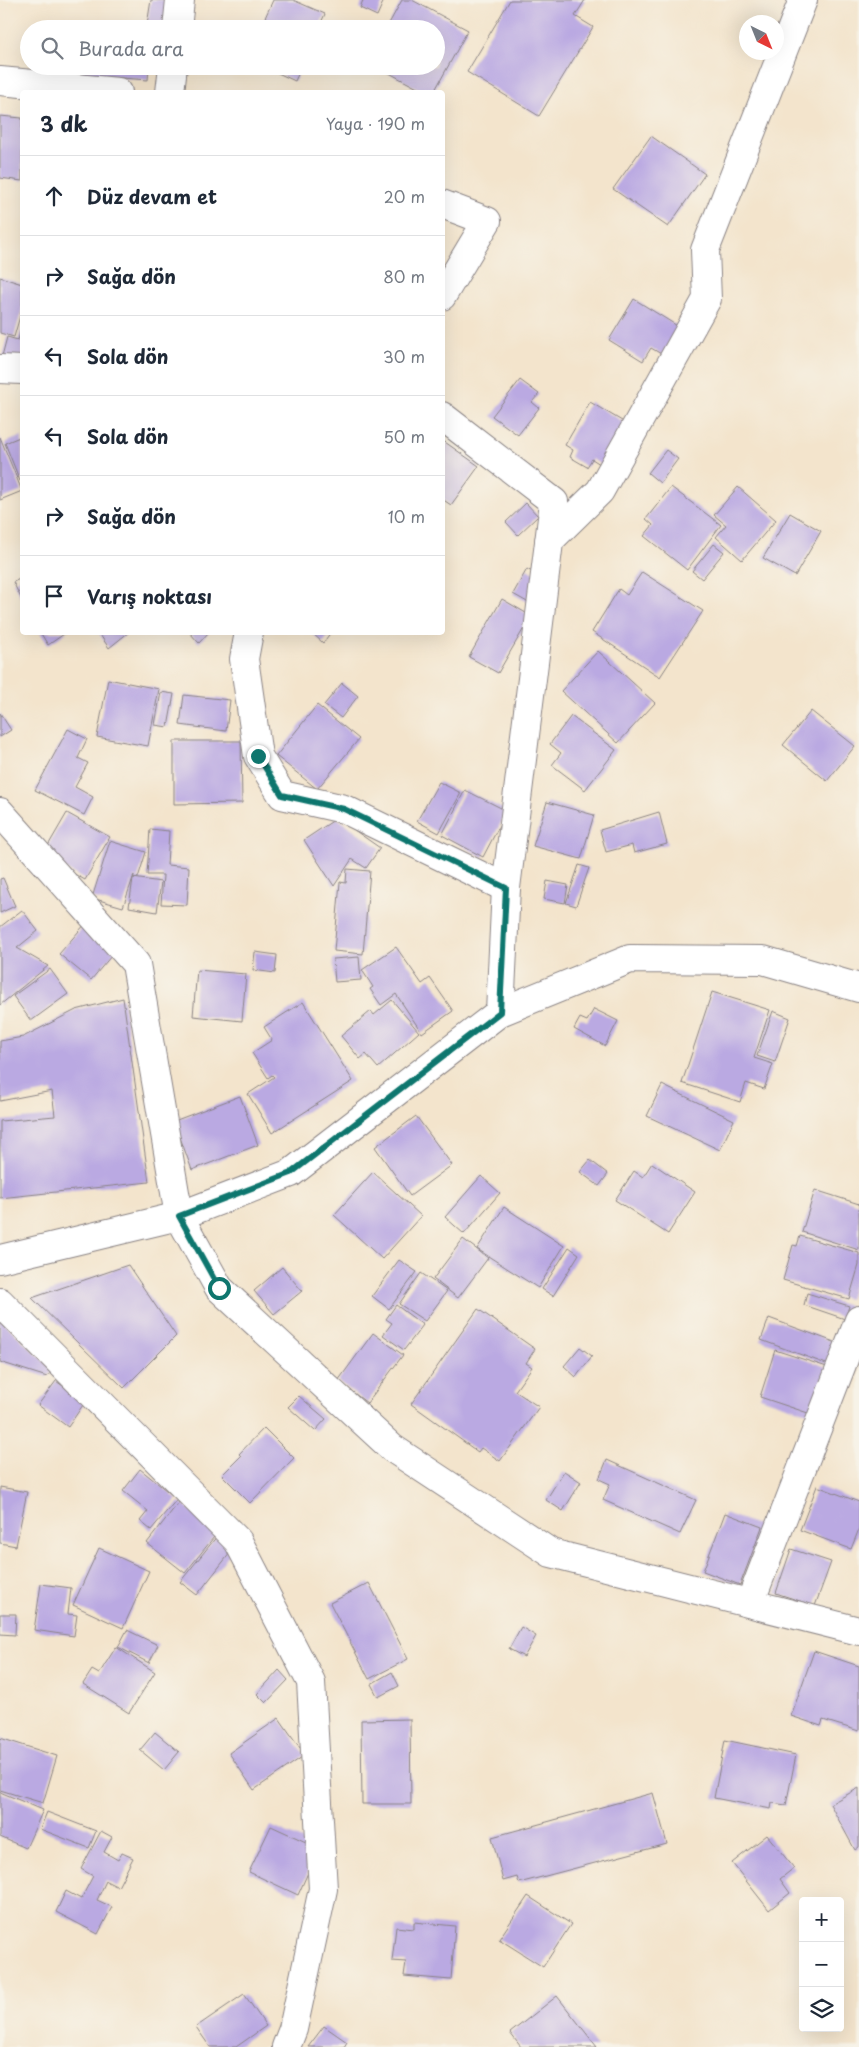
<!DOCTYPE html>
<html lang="tr">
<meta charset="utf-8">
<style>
:root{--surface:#fff;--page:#f2f2f3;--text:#1f2937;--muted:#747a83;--line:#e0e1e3}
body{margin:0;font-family:"Playpen Sans",sans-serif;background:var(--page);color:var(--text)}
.controls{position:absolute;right:15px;bottom:15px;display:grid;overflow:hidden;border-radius:5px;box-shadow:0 5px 20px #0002}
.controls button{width:45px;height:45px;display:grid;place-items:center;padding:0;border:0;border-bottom:1px solid var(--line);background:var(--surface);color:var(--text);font:25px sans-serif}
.compass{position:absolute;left:739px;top:15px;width:45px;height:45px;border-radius:50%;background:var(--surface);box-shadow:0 5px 20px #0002;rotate:137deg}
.stop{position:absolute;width:15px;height:15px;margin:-11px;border:4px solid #0f766e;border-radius:50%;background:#fff}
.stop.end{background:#0f766e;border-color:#fff;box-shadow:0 1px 5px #0008}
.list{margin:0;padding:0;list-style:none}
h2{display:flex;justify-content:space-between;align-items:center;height:65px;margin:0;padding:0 20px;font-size:21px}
h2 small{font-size:16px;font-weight:400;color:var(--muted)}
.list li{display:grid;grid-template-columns:32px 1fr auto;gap:15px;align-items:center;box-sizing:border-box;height:80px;padding:0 20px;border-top:1px solid var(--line)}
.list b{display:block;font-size:19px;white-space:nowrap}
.list em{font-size:16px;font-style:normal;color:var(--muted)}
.icon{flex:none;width:28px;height:28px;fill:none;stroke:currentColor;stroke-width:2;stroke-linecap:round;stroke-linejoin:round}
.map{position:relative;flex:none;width:859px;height:2047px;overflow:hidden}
.search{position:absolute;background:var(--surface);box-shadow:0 5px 20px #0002;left:20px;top:20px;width:425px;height:55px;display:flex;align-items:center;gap:12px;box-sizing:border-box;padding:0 18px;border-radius:28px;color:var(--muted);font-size:19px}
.panel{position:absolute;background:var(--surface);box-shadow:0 5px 20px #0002;left:20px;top:90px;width:425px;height:545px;border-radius:5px}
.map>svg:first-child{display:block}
.building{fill:#baa9e2}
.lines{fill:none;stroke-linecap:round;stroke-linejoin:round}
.minor-casing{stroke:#8a8384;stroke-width:30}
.tertiary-casing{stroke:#8a8384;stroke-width:30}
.minor{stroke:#fff;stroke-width:28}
.tertiary{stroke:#fff;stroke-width:28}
.route{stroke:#0f766e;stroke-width:6}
</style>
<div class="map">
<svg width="859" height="2047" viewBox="0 0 859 2047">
<rect width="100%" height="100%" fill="#f7f3e8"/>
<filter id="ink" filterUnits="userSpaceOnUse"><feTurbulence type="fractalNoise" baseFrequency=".02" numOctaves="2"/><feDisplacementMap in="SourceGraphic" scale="10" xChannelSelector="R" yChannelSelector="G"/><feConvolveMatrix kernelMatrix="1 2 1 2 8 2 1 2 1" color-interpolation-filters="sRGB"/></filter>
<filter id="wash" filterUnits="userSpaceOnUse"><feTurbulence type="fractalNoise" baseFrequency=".0096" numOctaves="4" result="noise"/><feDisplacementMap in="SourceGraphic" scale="20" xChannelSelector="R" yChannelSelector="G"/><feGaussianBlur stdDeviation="1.12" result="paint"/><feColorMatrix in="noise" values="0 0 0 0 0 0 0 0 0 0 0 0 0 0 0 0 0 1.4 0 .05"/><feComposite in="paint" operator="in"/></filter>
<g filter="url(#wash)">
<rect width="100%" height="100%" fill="#f3e4cc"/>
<g id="blocks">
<g class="building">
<polygon points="151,0 169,0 166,27 147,25"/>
<polygon points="273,0 293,0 325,14 318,29 260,29"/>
<polygon points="363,0 384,0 377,16 360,8"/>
<polygon points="402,0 412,0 468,30 434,92 425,92 376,66 436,66 436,29 386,29"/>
<polygon points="510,0 585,0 575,16 593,27 539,116 467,72"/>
<polygon points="82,66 149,66 148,80 82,75"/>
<polygon points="263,66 302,66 295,81"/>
<polygon points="0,116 22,118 22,181 0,178"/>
<polygon points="651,136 705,174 668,227 613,189"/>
<polygon points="0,277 22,284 22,309 14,337 0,333"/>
<polygon points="634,299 679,327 663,355 651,348 643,361 609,340"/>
<polygon points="22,327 22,365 1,360 7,337 18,340"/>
<polygon points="520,380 539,394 532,402 539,408 518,435 492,416"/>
<polygon points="590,402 632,427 608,469 592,459 587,467 570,457 573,450 565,445"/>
<polygon points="22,436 22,480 20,481 5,443"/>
<polygon points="0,437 22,491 0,500"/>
<polygon points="442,440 479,466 451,505 442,499"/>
<polygon points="666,450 678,459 660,483 648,473"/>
<polygon points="671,487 721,525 687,570 644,536 653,525 646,519"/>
<polygon points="738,487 776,520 742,560 716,537 726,525 714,515"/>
<polygon points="526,503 538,516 518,535 506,522"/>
<polygon points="790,513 821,531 795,576 763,558"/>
<polygon points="714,544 724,552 702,579 692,571"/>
<polygon points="527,569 543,578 529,603 513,594"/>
<polygon points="642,572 703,611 660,677 592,632 619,589 627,595"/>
<polygon points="22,578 22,600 13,582"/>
<polygon points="502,599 531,616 498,673 469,657"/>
<polygon points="40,632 67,632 48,645"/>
<polygon points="98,632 129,632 109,648"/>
<polygon points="189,632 209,632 199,643"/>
<polygon points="311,632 331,632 323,643"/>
<polygon points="598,651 655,703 618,743 561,691"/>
<polygon points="108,679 159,689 148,746 97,737"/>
<polygon points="342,683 358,696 341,718 324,705"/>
<polygon points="161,692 174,694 168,727 155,725"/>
<polygon points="184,695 230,700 226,731 180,725"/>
<polygon points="317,705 359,739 317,789 276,756"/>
<polygon points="811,711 855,746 827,781 783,745"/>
<polygon points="0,713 11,730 0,737"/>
<polygon points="571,716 616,750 585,790 552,765 561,753 550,744"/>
<polygon points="68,729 87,739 78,758 88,763 75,787 93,797 84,815 35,790"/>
<polygon points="174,741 241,741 242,803 174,804"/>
<polygon points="439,782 461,793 439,833 417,821"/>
<polygon points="465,790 507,811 483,857 442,835"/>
<polygon points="547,802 594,815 581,859 533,846"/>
<polygon points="659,812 667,844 634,853 632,845 606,852 600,830"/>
<polygon points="67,813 110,837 85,880 42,856"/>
<polygon points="337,818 380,848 366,868 352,859 334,886 304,840"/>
<polygon points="150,829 169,831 167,865 189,867 187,905 161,904 163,875 147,875"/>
<polygon points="110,841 146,852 138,878 133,877 134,875 123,907 92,898"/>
<polygon points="579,865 589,868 576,906 566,903"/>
<polygon points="347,869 370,871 363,954 334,951 340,882 346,883"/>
<polygon points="3,878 15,906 0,913 0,879"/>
<polygon points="133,878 161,882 157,912 129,907"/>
<polygon points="547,881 568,885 565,903 544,899"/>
<polygon points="22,910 38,931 17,948 48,966 0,1005 0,927"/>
<polygon points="86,923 117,949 91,980 59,954"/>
<polygon points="396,947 422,984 430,978 453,1011 422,1033 396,994 381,1005 370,989 373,987 362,970"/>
<polygon points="255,952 277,955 275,973 253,970"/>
<polygon points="359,957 361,980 335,982 333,959"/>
<polygon points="50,969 68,994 31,1021 13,996"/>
<polygon points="197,970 246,974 242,1021 193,1016"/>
<polygon points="712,992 770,1010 754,1058 773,1064 764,1089 746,1083 740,1102 682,1083"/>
<polygon points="123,998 149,1182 0,1198 0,1121 55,1116 52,1091 0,1101 0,1041 23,1037 76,1010"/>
<polygon points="392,1000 419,1032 378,1068 366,1054 360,1059 341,1036 371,1011 374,1015"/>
<polygon points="303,1002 353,1081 272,1133 248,1094 274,1077 272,1075 268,1078 252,1053 272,1040 264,1027"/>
<polygon points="594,1009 618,1021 605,1046 574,1029 580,1018 587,1021"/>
<polygon points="773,1011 790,1018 775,1062 757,1056"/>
<polygon points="662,1085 734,1120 720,1150 647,1116"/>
<polygon points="240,1096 258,1145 192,1170 174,1121"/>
<polygon points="416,1116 452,1165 410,1196 375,1147"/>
<polygon points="590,1160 608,1174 599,1186 580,1172"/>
<polygon points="652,1163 695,1192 668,1234 615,1200 634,1171 643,1177"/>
<polygon points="373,1172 421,1216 382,1259 334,1215"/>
<polygon points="481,1176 500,1193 464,1234 445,1217"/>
<polygon points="815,1190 859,1204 859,1250 802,1232"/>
<polygon points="504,1207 564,1246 538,1288 477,1249"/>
<polygon points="800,1236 859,1253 859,1265 849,1299 783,1280 793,1245 797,1246"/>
<polygon points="463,1239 488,1258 458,1298 433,1279"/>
<polygon points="569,1247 579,1254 553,1296 542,1289"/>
<polygon points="399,1260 417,1272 389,1309 372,1296"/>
<polygon points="128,1265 176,1336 124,1388 32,1298"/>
<polygon points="282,1267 302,1291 274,1314 254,1291"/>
<polygon points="421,1273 447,1291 425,1321 399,1304"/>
<polygon points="807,1293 849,1306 845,1319 804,1305"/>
<polygon points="396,1305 423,1325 404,1350 383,1335 392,1323 386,1319"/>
<polygon points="478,1309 535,1349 526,1363 532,1367 515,1391 539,1407 500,1461 481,1448 478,1452 411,1404"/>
<polygon points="769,1318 837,1343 829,1365 761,1340"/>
<polygon points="0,1319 53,1370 47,1377 0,1362"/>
<polygon points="373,1333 403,1355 367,1403 338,1381"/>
<polygon points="580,1347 592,1356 576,1377 564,1366"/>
<polygon points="775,1350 827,1367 811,1414 760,1397"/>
<polygon points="56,1381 85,1402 68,1427 38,1405"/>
<polygon points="299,1396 326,1419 315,1431 288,1407"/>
<polygon points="264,1428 294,1458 250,1503 222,1475 241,1456 239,1454"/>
<polygon points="607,1460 696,1500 680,1534 603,1500 610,1484 599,1479"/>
<polygon points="140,1469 177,1499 151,1530 140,1521 148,1511 123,1491"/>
<polygon points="564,1471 581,1482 563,1511 546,1500"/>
<polygon points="817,1486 859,1502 859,1529 851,1549 800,1530"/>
<polygon points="0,1487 27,1492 16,1546 0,1543"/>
<polygon points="179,1502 218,1532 185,1573 147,1543"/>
<polygon points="725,1513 762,1527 740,1585 703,1571"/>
<polygon points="218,1535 234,1548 197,1595 180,1582"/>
<polygon points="99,1548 149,1571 123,1628 73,1605"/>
<polygon points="791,1549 831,1562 815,1606 776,1593"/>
<polygon points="369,1583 408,1659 369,1679 330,1603"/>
<polygon points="41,1584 71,1588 68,1614 77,1615 74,1636 34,1630"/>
<polygon points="0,1614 16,1614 15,1635 0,1634"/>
<polygon points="521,1627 536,1636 524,1657 509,1649"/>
<polygon points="127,1630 158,1645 149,1663 118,1647"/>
<polygon points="116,1647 155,1672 129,1713 83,1684 92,1670 99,1674"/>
<polygon points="814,1651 859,1666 859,1731 823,1720 821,1726 791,1716"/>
<polygon points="279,1670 288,1680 266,1703 257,1694"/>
<polygon points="392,1672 399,1686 378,1697 371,1684"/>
<polygon points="279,1718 305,1755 254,1790 229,1753"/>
<polygon points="410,1719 411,1804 362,1804 361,1720"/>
<polygon points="155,1732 179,1752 164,1770 140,1750"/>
<polygon points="0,1738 57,1756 43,1803 0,1790"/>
<polygon points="725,1740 796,1755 786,1805 772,1803 771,1809 714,1798"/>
<polygon points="859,1788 859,1847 855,1850 830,1804"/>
<polygon points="0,1792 43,1810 26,1848 0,1837"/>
<polygon points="653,1793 667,1844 519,1883 517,1877 503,1881 492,1837"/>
<polygon points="47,1812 96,1831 89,1848 40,1829"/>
<polygon points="271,1826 319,1848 298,1895 249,1872"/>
<polygon points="101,1831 112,1837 104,1852 118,1860 122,1853 133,1858 118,1887 106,1881 97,1900 112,1907 98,1934 56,1912 66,1891 81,1899 93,1876 81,1869"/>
<polygon points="767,1835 794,1868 780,1879 790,1893 769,1910 732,1863"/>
<polygon points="528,1896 571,1924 543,1967 499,1939"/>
<polygon points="414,1922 455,1926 451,1980 404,1976 406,1962 392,1961 396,1927 414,1929"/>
<polygon points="244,1994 266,2026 236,2047 210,2047 196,2027"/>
<polygon points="557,1996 597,2047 521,2047 510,2033"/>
<polygon points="324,2026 347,2042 344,2047 308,2047"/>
</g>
</g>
</g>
<g filter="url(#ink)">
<use href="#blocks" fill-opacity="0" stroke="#8a8384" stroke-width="1"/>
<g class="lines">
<g class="minor-casing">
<g id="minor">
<polyline points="177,29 180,0"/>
<polyline points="0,81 118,92"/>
<polyline points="170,92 173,66"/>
<polyline points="442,204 487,221 442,296"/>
<polyline points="0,369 22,370"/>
<polyline points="442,416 554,502 506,888 500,1012"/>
<polyline points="549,541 600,491 707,299 705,250 803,0"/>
<polyline points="249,632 244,659 258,756 282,795 344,809 506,888"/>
<polyline points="0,812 136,964 179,1216 219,1288 392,1448 551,1553 859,1631"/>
<polyline points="0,1302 238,1541 311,1682 323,1889 293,2029 286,2047"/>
<polyline points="750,1603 859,1320"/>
</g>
</g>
<g class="tertiary-casing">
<polyline id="tertiary" points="0,1259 179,1216 291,1173 500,1012 630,959 763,960 859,988"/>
</g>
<use href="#minor" class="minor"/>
<use href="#tertiary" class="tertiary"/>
</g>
</g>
<g class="lines" filter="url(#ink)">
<polyline class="route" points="219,1288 179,1216 291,1173 500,1012 506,888 344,809 282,795 258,756"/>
</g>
</svg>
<div class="controls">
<button>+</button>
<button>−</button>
<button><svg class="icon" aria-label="layers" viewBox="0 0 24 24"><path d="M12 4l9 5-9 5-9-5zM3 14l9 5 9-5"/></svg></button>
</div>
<svg class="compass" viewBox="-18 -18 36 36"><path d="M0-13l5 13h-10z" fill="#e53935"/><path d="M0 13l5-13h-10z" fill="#747a83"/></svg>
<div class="stop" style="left:219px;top:1288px"></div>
<div class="stop end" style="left:258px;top:756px"></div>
<div class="search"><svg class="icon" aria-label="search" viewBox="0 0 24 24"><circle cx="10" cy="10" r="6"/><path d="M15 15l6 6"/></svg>Burada ara</div>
<section class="panel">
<h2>3 dk<small>Yaya · 190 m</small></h2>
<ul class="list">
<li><svg class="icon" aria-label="ahead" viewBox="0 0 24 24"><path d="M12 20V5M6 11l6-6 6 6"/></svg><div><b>Düz devam et</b></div><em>20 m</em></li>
<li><svg class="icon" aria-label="right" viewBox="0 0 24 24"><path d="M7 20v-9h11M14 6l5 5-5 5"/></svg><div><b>Sağa dön</b></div><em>80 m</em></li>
<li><svg class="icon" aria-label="left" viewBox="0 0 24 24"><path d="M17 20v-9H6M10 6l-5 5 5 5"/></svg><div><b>Sola dön</b></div><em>30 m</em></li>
<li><svg class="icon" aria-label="left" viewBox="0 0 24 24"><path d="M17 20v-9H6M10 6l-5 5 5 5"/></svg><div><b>Sola dön</b></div><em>50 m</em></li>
<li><svg class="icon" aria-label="right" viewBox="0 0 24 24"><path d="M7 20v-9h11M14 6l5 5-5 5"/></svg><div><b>Sağa dön</b></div><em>10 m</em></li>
<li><svg class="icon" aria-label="arrive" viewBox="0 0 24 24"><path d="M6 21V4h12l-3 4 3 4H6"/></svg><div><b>Varış noktası</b></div></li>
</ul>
</section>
</div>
